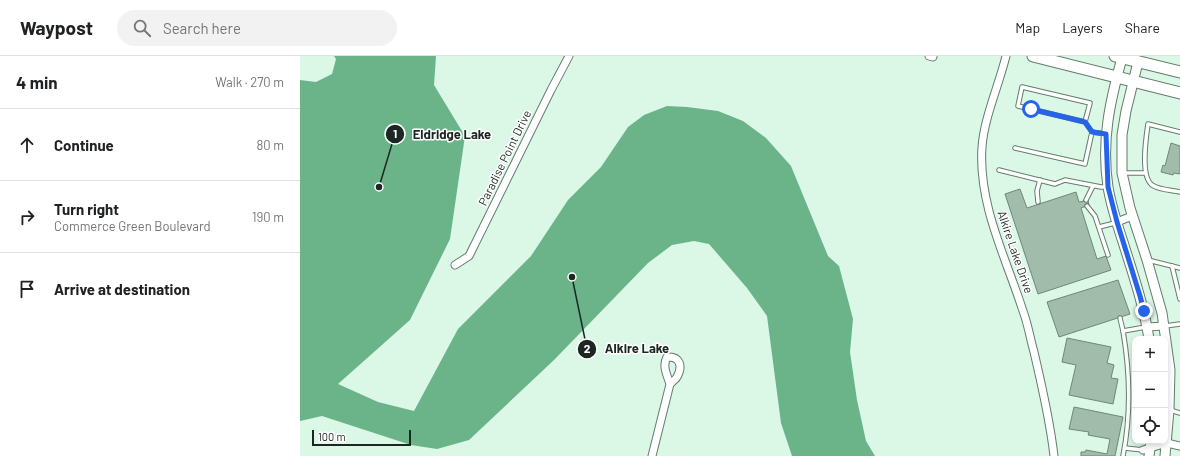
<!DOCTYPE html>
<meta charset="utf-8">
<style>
:root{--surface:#fff;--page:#f2f2f2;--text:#202124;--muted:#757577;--line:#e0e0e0}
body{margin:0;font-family:Barlow,sans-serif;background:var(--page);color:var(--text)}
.controls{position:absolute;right:12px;bottom:12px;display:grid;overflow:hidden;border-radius:8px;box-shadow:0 2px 6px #0003}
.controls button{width:36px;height:36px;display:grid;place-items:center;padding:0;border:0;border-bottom:1px solid var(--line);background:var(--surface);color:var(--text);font:20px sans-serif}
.scale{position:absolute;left:12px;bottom:10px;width:99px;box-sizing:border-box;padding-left:4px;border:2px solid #1d2721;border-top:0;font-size:11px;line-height:14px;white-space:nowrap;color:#1d2721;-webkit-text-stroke:3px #fff;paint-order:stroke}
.stop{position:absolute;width:12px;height:12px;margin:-9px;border:3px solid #2563eb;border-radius:50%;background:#fff}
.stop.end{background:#2563eb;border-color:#fff;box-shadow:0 1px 4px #0008}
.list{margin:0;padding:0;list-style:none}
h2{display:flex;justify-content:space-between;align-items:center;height:52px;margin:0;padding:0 16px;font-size:17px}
h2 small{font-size:13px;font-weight:400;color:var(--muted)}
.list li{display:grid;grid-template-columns:26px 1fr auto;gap:12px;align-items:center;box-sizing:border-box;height:72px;padding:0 16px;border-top:1px solid var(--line)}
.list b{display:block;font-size:15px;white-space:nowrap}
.list p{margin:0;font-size:13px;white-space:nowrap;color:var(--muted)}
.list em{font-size:13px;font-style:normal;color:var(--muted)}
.icon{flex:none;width:22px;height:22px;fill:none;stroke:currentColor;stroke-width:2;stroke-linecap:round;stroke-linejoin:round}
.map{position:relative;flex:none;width:880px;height:400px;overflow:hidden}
header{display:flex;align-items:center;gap:24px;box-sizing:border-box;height:56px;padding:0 20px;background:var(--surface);border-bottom:1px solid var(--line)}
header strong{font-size:19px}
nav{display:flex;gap:22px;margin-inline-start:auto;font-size:14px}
.search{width:280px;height:36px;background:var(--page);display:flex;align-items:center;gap:10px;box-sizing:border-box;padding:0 14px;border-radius:22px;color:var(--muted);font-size:15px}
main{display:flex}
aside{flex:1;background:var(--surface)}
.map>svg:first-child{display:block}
.water{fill:#6bb48a}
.building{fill:#a2bcac;stroke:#6e8778}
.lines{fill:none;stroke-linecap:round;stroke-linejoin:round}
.lane-casing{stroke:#637c6c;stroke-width:5.5}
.street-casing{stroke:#637c6c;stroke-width:9}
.secondary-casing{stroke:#637c6c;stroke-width:11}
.primary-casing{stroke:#637c6c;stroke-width:13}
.lane{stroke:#fff;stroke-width:3.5}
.street{stroke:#fff;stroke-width:7}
.secondary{stroke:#fff;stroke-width:9}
.primary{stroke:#fff;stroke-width:11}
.route{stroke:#2563eb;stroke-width:5}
.labels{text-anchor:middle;stroke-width:3;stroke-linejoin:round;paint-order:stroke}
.street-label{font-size:12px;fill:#1d2721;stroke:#fff}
.leader{fill:none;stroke:#1d2721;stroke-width:1.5}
.callout-dot{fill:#1d2721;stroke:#fff;stroke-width:1.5}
.mark-label{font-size:12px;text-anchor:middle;font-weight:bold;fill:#fff}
.callout-label{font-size:13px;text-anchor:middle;font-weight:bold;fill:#1d2721;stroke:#fff;stroke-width:3;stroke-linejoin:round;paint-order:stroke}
</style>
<header>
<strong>Waypost</strong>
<div class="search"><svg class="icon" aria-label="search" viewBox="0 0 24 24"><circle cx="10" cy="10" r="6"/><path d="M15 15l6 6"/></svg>Search here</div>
<nav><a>Map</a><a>Layers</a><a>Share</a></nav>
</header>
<main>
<aside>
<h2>4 min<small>Walk · 270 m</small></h2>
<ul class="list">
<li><svg class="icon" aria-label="ahead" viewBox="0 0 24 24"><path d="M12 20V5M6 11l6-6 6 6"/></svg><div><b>Continue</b></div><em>80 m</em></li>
<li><svg class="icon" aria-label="right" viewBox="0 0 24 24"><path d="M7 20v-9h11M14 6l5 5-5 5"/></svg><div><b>Turn right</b><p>Commerce Green Boulevard</p></div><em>190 m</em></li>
<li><svg class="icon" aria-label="arrive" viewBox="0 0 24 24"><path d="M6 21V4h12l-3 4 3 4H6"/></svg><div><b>Arrive at destination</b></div></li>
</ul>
</aside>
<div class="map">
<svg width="880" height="400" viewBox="0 0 880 400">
<rect width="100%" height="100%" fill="#dbf7e6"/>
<polygon class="water" points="34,0 136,0 134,29 165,80 150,183 110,264 38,328 78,346 114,355 158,273 231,200 268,144 301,111 328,71 344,59 367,50 387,51 418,55 443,65 466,82 491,110 528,200 539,210 553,263 550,296 557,344 566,385 575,400 492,400 481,367 467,260 447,232 409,188 394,185 372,189 348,207 254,304 169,384 137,393 111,389 22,360 0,365 0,24 16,26 32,18 36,3"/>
<g class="building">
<polygon points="871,87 880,90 880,118 874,117 873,119 861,116 863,109 865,110"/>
<polygon points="720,133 727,152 776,136 779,146 788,144 789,149 781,152 797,203 806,200 811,214 738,238 705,138"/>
<polygon points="818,224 830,258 759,281 747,246"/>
<polygon points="767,282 811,291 807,307 814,309 811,322 818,323 813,348 769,339 776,309 762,306"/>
<polygon points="774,351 823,361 815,400 781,400 781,396 785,396 786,394 807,398 810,383 788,379 789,376 769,373"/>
</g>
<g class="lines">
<g class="lane-casing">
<g id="lane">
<polyline points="785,66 790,47 722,31 718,50 785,66 792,76 806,78"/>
<path d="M880,76L848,68C846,82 840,120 852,129C859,134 872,134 880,136"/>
<polyline points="715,92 785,108 792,76"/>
<polyline points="699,114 755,128 765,124 801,131 807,131"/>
<polyline points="824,117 845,117"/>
<polyline points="786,144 793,130"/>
<polyline points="738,146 737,135 740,124"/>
<polyline points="787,150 795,160 808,199"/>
<polyline points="799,171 815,167"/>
<polyline points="848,204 880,212"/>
<polyline points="872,210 880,243"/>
<polyline points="820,262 823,275"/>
<polyline points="865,270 880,268"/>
<polyline points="870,354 880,357"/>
<polyline points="825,392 843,394"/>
<path d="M823,400C831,359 830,316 823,275L846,271"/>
</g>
</g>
<g class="street-casing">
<g id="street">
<polyline points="629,0 633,1"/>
<path d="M706,0C699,29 684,62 682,91C678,148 706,202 723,255C728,268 730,282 734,296C742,330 750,365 754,400"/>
<polyline points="817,166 832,160"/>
<polyline points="155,209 169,200 251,34 269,0"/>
<polyline points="847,271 864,270"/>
<polyline points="843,394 867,387 880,390"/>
<path d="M352,400L370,328C372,326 376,323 377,321C383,310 380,300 367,301C362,310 367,319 370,328"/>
</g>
</g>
<g class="secondary-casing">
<g id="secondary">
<path d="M822,2C810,45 801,85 808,131C811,149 817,168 823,186C833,218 844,250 849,283"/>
<polyline points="838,6 826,55 822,79 822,117 830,152 847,204 862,257 870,314 869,354 865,400"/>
<polyline points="849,400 851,385"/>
</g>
</g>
<g class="primary-casing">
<g id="primary">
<polyline points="733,0 880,37"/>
<polyline points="815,0 880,16"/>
</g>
</g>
<use href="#lane" class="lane"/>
<use href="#street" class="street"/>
<use href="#secondary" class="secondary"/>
<use href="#primary" class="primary"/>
</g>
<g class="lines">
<polyline class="route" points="731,53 785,66 792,76 806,78 808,131 817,166 840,240 844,255"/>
</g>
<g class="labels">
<g class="street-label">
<text transform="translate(205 102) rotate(-64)" y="4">Paradise Point Drive</text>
<text transform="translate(715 196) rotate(71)" y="4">Alkire Lake Drive</text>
</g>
</g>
<path class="leader" d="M79 131L95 78M272 221L287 293"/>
<g class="callout-dot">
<circle cx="79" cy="131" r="4"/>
<circle cx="272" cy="221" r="4"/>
<circle cx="95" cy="78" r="10"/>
<circle cx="287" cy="293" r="10"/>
</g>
<g class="mark-label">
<text x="95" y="82">1</text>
<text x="287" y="297">2</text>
</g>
<g class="callout-label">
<text x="152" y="83">Eldridge Lake</text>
<text x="337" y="297">Alkire Lake</text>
</g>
</svg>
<div class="controls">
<button>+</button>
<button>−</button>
<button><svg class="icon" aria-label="locate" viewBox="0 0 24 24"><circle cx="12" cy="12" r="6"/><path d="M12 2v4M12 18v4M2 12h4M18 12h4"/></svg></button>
</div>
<div class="scale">100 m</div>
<div class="stop" style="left:731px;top:53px"></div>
<div class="stop end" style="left:844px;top:255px"></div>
</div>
</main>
